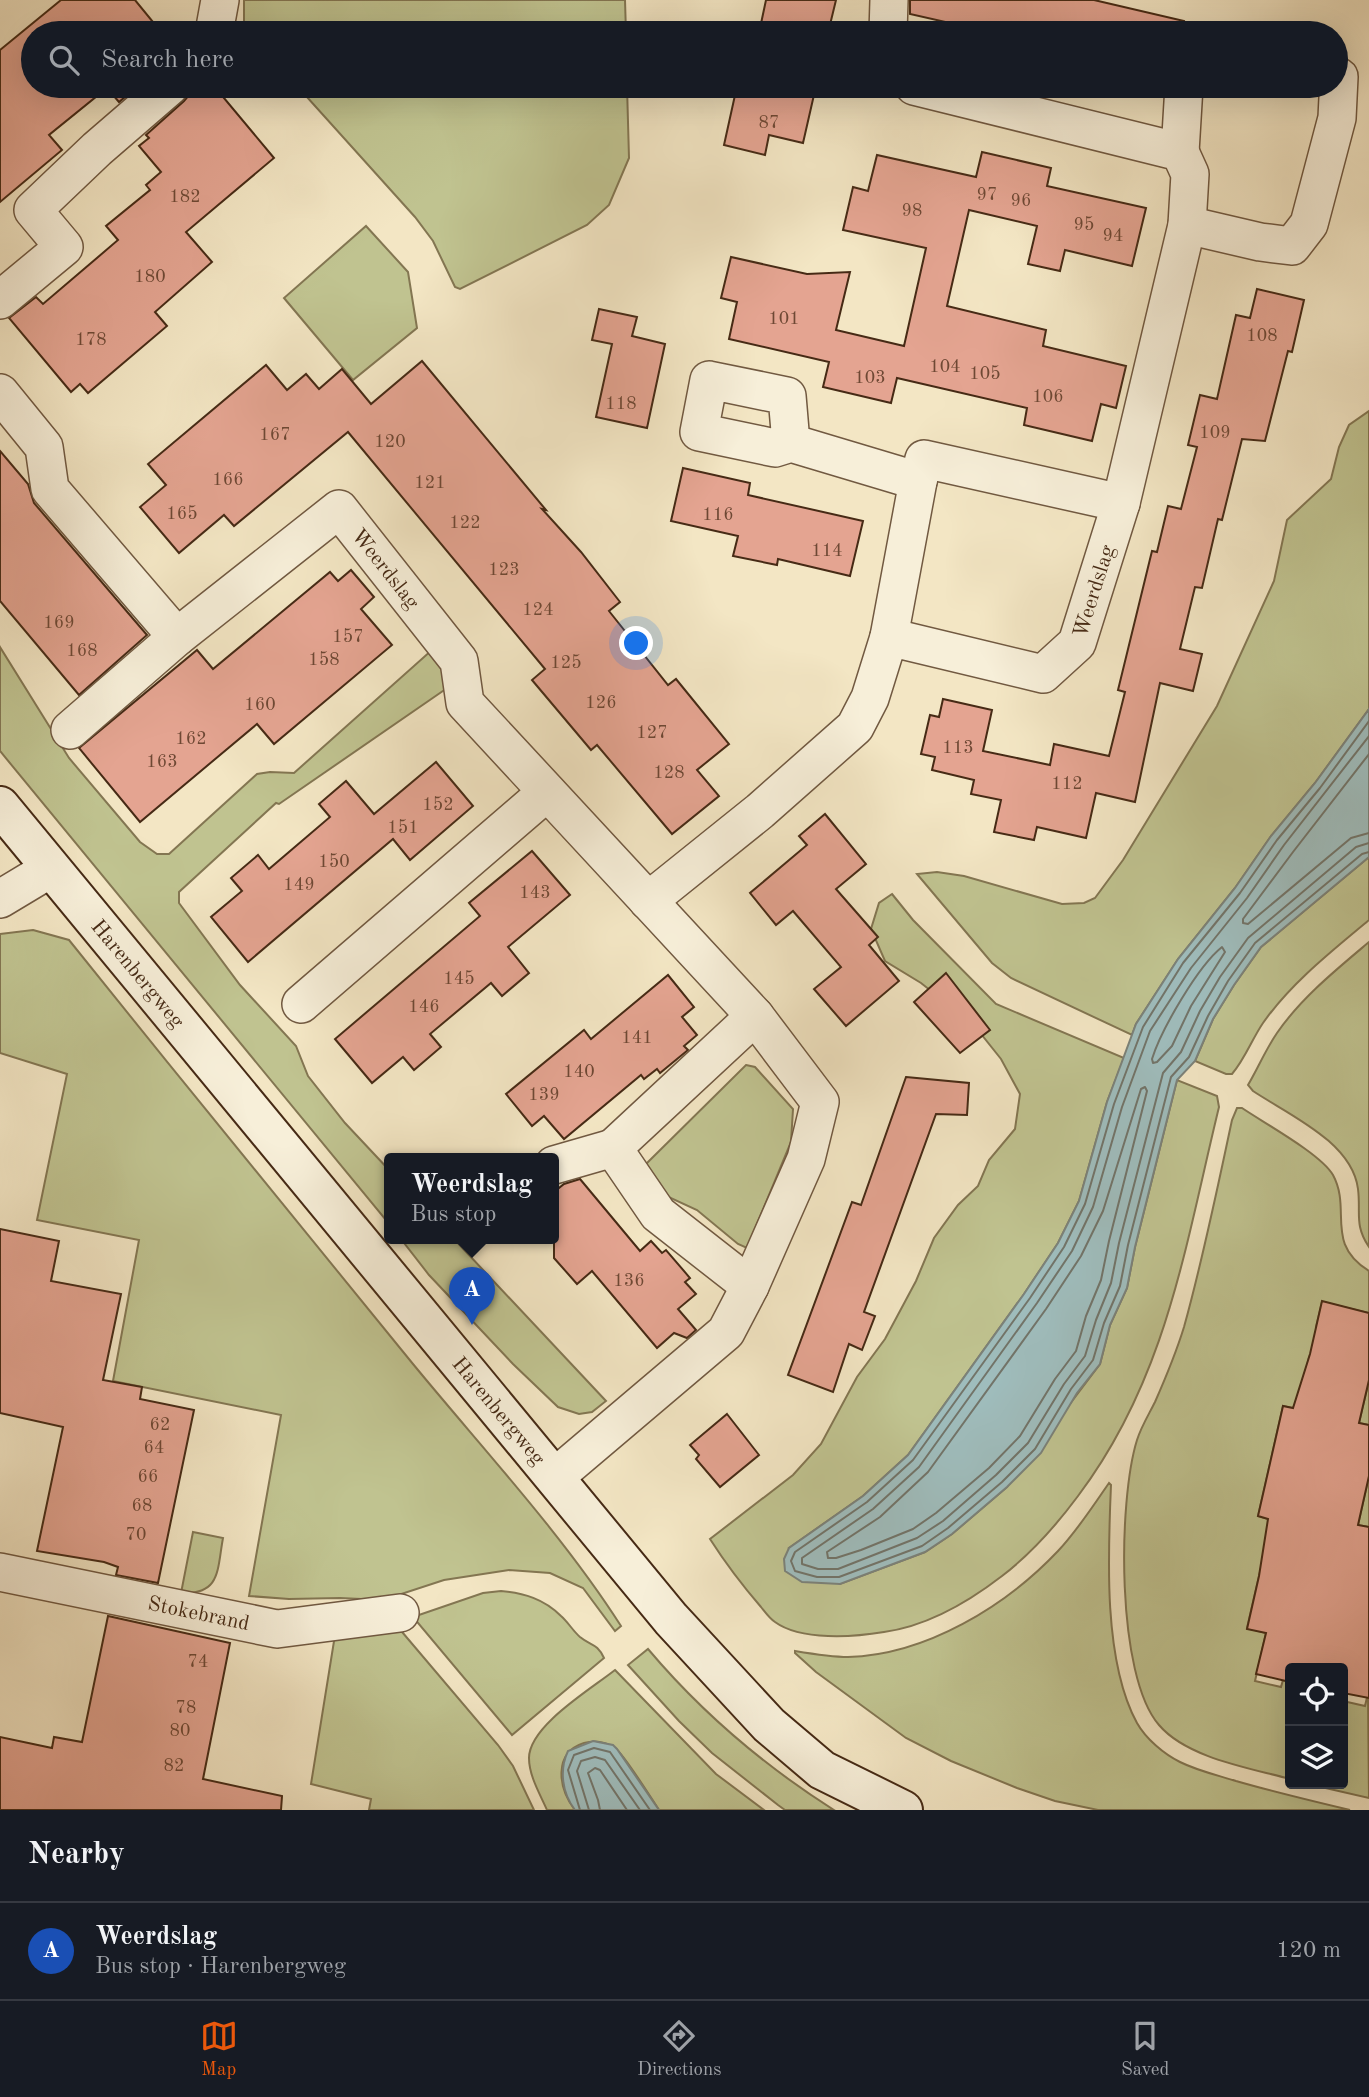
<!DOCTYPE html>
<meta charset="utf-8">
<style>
:root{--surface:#171b24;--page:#242831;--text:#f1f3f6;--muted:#9ea1a6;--line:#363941;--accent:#ea580c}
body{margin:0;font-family:"Old Standard TT",serif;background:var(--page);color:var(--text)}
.controls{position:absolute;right:21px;bottom:21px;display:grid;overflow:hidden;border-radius:7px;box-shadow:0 7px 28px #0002}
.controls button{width:63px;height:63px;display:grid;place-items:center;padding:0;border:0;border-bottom:2px solid var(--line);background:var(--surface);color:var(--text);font:35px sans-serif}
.you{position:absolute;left:637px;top:644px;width:24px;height:24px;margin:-18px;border:5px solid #fff;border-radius:50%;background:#1a73e8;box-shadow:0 0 0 10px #1a73e833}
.badge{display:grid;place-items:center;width:46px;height:46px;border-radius:50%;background:var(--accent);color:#fff;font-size:23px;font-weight:700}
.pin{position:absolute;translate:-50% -58px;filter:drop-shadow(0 2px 4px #0008)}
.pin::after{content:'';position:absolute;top:37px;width:24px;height:21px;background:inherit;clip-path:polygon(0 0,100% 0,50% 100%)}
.popup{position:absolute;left:384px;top:1153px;width:175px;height:91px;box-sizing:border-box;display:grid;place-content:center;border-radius:7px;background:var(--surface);filter:drop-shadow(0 2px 5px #0005);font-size:23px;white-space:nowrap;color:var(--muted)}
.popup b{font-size:26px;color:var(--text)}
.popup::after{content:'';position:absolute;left:50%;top:100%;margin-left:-14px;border:14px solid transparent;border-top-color:var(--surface)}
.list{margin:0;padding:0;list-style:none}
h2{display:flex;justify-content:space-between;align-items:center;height:91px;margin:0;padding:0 28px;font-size:30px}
h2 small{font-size:23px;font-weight:400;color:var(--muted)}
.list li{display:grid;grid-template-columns:46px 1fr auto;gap:21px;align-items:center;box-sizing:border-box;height:98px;padding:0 28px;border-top:2px solid var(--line)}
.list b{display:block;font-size:26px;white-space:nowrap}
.list p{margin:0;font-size:23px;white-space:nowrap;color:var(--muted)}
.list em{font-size:23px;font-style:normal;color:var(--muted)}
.icon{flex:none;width:38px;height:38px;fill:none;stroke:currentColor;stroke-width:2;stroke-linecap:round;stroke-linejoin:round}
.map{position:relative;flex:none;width:1369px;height:1810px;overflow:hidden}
.search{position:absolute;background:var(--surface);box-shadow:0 7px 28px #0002;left:21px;right:21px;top:21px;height:77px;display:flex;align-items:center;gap:18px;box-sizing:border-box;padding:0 24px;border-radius:38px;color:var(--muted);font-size:26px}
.sheet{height:189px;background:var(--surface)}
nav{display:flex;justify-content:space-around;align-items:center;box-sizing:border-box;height:98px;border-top:2px solid var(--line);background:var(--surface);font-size:19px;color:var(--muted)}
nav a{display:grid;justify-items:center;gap:4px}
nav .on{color:var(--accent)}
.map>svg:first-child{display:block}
.green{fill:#c0c390;stroke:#837652;stroke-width:2}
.water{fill:#9fbdbd;stroke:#7b827a;stroke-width:2}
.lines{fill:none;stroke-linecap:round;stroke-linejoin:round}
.shore{stroke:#727469;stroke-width:2}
.building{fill:#e4a491;stroke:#462a15;stroke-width:2}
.street-casing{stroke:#715941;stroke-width:40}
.secondary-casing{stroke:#462a15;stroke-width:42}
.street{stroke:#f7efd9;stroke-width:37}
.secondary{stroke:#f7efd9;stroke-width:38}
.labels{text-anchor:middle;stroke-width:6;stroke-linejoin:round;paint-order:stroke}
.number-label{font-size:18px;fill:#6e4834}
.street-label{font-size:21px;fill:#462a15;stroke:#f7efd9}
</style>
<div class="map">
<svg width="1369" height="1810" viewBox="0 0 1369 1810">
<rect width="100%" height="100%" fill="#f3e6c4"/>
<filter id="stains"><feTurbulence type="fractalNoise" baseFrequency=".00286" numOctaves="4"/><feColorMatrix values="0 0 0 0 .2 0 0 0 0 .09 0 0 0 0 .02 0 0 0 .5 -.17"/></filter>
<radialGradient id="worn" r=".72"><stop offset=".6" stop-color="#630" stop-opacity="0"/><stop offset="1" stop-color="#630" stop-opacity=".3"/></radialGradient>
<g class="green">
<polygon points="244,0 625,0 626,33 244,33"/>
<polygon points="297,86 627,86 629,158 609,205 587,225 460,289 455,287 433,241 415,217"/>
<polygon points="366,226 408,272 417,328 353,380 284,298"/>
<polygon points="1369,411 1369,709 1315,783 1271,836 1235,888 1178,959 1136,1024 1132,1035 1011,978 992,963 917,874 937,872 964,876 1062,904 1084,903 1095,898 1123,860 1217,706 1274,581 1287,520 1331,479 1339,447 1349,425"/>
<polygon points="0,647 69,758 140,842 157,854 169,854 257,774 270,772 294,773 433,649 453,684 279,804 276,803 179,892 179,903 240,985 296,1046 308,1076 345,1123 390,1171 390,1225 0,751"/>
<path d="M1369,857V920C1332,951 1291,983 1263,1023C1252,1039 1245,1059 1232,1074H1226L1195,1061L1213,1019L1234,985L1261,947Z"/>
<path d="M892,894L913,920L996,1004L1124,1058L1107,1102L1079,1201L1058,1243L1024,1294L908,1455L863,1496L789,1548L840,1584L925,1552L952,1534L1007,1487L1100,1364L1110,1325L1127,1288L1135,1247L1177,1080L1217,1096L1219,1107C1185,1246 1167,1378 1078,1496C1055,1527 1032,1553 1002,1576C967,1603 928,1626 884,1632C854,1637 801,1641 775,1622C770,1619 765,1612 761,1607C742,1585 726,1564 710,1539L793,1475L821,1444L857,1377L885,1339L916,1281L934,1238L958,1205L978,1186L989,1160L1015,1129L1020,1094L1001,1059L973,1024L921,983L885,961L871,929L879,903Z"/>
<path d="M33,930L69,940C183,1082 298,1224 413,1364C482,1448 563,1535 621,1626L615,1631L583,1588L550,1573L509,1570L444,1580L383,1600L340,1598L289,1599L249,1596L281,1415L113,1381L139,1240L37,1220L67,1074L0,1053V934Z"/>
<path d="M1369,942V1247C1354,1225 1361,1213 1358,1189C1352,1142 1289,1115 1253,1091L1248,1085C1258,1068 1266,1049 1277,1033C1301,998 1337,969 1369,942Z"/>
<polygon points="746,1065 755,1067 793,1109 791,1142 747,1248 738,1244 697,1210 662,1194 646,1164"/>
<path d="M1237,1108H1242C1264,1123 1321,1154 1333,1175C1352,1210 1324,1243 1369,1271V1313L1322,1302L1316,1327L1323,1330L1309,1357L1297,1409L1283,1406L1258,1516L1272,1520L1247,1628L1266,1633L1255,1681L1281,1687L1283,1680L1290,1682V1779C1250,1768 1187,1758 1159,1725C1116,1676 1118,1501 1137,1440C1141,1427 1149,1414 1155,1402C1166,1377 1176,1353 1184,1327C1203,1259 1217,1190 1232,1120Z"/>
<polygon points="401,1239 454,1239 606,1401 592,1412 579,1414 558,1407 513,1364 429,1275"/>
<polygon points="1369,1380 1369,1425 1359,1423"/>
<polygon points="1369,1476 1369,1527 1358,1525"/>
<path d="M1109,1483L1111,1485C1108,1554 1103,1661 1137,1723C1146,1739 1164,1754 1180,1762C1198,1771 1217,1775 1236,1781C1274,1792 1312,1801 1350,1810H1098L1055,1801L1017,1788L951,1761L906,1738L816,1672L795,1653V1651C813,1654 831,1657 848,1657C926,1655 1006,1606 1058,1551C1077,1531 1093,1506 1109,1483Z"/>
<path d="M193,1532L223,1538C217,1570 221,1595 181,1593Z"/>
<path d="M501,1591C524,1593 544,1599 561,1616C568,1622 573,1631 580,1637C591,1646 597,1643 604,1658L512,1735L413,1617L483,1593Z"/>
<polygon points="397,1626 498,1745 513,1766 534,1810 369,1810 371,1799 311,1784 335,1635"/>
<path d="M648,1649C702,1713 763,1765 834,1810H785L778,1805L712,1753L679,1721L628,1665Z"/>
<path d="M615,1670L716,1774L764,1810H659C651,1798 624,1754 615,1748C606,1742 595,1740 584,1743C553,1753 558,1788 575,1810H547C540,1794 529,1776 529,1758C529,1726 591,1689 615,1670Z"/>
<polygon points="1368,1693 1369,1798 1308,1784 1343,1784 1343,1701 1365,1706"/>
</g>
<g class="water">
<polygon points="1369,709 1369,857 1261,947 1234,985 1213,1019 1195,1061 1177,1080 1135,1247 1127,1288 1110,1325 1100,1364 1077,1393 1041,1453 1007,1487 952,1534 925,1552 840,1584 802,1582 785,1571 784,1559 789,1548 863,1496 908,1455 1024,1294 1058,1243 1079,1201 1107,1102 1136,1024 1178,959 1235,888 1271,836 1315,783"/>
<path d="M593,1741L613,1745L617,1749L659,1810H575C562,1793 559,1770 568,1751Z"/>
</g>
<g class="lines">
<g class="shore">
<polyline points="1369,721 1320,788 1277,840 1240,893 1183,963 1143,1027 1114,1104 1085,1204 1064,1247 1030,1298 913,1460 867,1502 795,1552 791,1561 795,1571 817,1577 839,1577 922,1546 948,1528 1002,1482 1035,1449 1071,1389 1093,1360 1104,1323 1120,1286 1128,1245 1171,1077 1189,1057 1208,1016 1228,981 1255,943 1362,854 1369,852"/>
<polyline points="1369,736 1284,845 1247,898 1191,968 1150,1031 1122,1107 1093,1207 1072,1251 1037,1303 919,1467 873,1509 802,1558 802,1564 818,1569 838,1569 917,1538 943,1521 996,1475 1028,1443 1064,1384 1085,1356 1096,1320 1111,1283 1119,1243 1163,1073 1181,1052 1200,1011 1220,977 1248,938 1356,847 1369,843"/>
<polyline points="1369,754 1293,852 1243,919 1243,923 1248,924 1351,838 1369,833"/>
<path d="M1222,947L1225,952L1191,1006L1172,1046L1157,1062L1153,1063L1152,1059C1161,1030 1198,966 1222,947Z"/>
<polygon points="1145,1087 1147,1091 1109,1241 1101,1280 1086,1316 1076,1351 1055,1379 1020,1436 989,1468 936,1513 913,1529 861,1550 836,1558 828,1558 827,1552 880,1517 928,1472 1046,1309 1081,1256 1103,1211 1141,1089"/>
<polyline points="580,1810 568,1770 574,1755 594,1748 610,1752 650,1810"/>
<polyline points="589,1810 577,1771 581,1761 595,1757 605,1760 640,1810"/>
<polyline points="600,1810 598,1800 588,1773 595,1768 600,1770 627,1810"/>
</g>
</g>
<g class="building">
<polygon points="61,0 135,0 162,33 33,33 33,86 138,86 119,102 107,88 49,135 62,150 0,202 0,50"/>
<polygon points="766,0 836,0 828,33 759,33"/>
<polygon points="910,0 1094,0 1184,21 1182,33 994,33 910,14"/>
<polygon points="190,86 214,86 274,158 186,232 212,262 155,312 167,326 88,393 80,384 71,392 9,318 36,297 43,304 118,240 106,226 150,190 146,185 161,172 139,146 149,138 146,135 184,101 190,94"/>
<polygon points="737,86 816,86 803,143 769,135 765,155 724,145"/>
<polygon points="982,152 1051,168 1047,186 1146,208 1132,266 1065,250 1060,271 1028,264 1037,226 969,210 947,306 1046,330 1043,346 1126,366 1116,408 1101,404 1092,441 1024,425 1027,408 897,378 891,403 823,387 829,362 729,339 737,302 721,298 731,257 807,274 850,272 836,330 904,346 926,248 843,230 853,187 868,191 877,155 976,177"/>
<polygon points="1257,289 1304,300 1292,352 1288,351 1265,441 1242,439 1222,520 1218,519 1202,588 1195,587 1180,649 1202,654 1193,691 1160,683 1135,802 1096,793 1086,838 1037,827 1034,840 994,832 1001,800 971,794 974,780 932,770 935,757 921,754 930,715 939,717 943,699 992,710 983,751 1050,765 1054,744 1109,756 1125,692 1118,690 1152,551 1157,552 1168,506 1181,509 1197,447 1188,445 1200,395 1217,399 1236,315 1250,318"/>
<polygon points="599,309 637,317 632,336 665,344 647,428 596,417 612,344 592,340"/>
<polygon points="422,361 546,510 542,509 581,552 620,602 609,611 668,685 676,679 729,744 697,770 719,796 672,834 597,745 591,750 532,680 545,669 348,432 234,526 224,515 179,553 140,507 166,485 148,464 266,365 287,390 306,374 319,389 342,369 371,404"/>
<polygon points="0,451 28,484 34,503 147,635 79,695 0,601"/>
<polygon points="683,468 750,483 748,495 863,521 850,576 778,559 777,565 733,556 738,536 671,521"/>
<polygon points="351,570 374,597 361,609 392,645 274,744 257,724 140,822 79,748 197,650 213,669 330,572 338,581"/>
<polygon points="436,762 473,806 410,860 393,839 248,962 211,917 242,891 231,878 258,855 269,869 330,817 319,804 346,781 374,814"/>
<polygon points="825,814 866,864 836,889 878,937 869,945 899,981 846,1026 814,989 841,967 793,911 776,925 750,893 807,845 799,836"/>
<polygon points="532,851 570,895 508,947 529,973 502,996 491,983 430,1034 441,1047 414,1070 403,1057 372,1083 335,1039 480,916 469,903"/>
<polygon points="946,973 990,1030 960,1053 914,1002"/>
<polygon points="668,975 694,1007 682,1017 697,1035 684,1046 688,1050 660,1073 657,1069 644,1079 641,1075 564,1139 544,1116 532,1126 506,1094 584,1030 591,1039"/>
<polygon points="906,1077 969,1083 967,1115 936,1114 864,1312 875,1316 862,1350 849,1344 833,1392 788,1375 852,1202 861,1205"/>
<polygon points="580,1179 640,1251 651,1241 662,1253 666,1250 690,1278 685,1282 696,1294 678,1309 696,1330 687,1338 674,1333 657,1348 592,1271 577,1284 554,1258 554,1192 564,1184"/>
<polygon points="0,1229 59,1241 51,1281 121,1294 103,1380 142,1387 140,1399 194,1410 158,1583 116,1575 118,1567 104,1562 37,1551 63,1427 0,1413"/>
<polygon points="1322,1301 1369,1313 1369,1380 1359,1423 1369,1425 1369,1476 1358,1525 1369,1527 1369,1698 1343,1693 1343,1668 1290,1668 1290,1682 1256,1674 1266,1633 1247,1629 1259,1576 1268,1519 1258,1516 1283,1406 1293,1408 1310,1354"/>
<polygon points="727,1414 759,1455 720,1487 696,1459 699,1455 690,1445"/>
<polygon points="108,1616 230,1643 203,1779 282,1796 281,1810 0,1810 0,1737 52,1748 54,1737 82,1742"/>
</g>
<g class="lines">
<g class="street-casing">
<g id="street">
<polyline points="214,33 220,0"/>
<polyline points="888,33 889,0"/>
<polyline points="1180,152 1184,86"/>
<polyline points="1187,225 1260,242 1292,246 1309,224 1337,118 1339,77 1336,75"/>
<polyline points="0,300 64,247 33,210 97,149 170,86"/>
<polyline points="0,393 44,447 50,489 177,637"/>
<polyline points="791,443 775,448 699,432 709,380 787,396 791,443 918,481"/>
<polyline points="889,637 918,481 924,459 1121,503"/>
<path id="s1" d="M70,730L177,637L339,509L459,661L465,703L755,1016L820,1102L806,1159L750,1286L726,1332L555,1477"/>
<polyline points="0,899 50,869"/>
<path id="s2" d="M648,901L760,811L855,727L870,698L889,637L1043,674L1077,643L1121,503L1187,225L1190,174L1180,152L914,86"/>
<polyline points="301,1004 547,792"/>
<polyline points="554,1165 613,1148"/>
<polyline points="750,1286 658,1214 613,1148 755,1016"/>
<path id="s3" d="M0,1572L277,1629L400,1613"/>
</g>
</g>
<g class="secondary-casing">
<g id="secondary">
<path id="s4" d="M0,806L671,1619L769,1725L822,1770L903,1810"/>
</g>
</g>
<use href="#street" class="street"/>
<use href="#secondary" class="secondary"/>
</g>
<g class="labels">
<g class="number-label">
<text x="769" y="128">87</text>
<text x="987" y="200">97</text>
<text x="185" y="202">182</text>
<text x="1021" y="206">96</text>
<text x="912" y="216">98</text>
<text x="1084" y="230">95</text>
<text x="1113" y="241">94</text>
<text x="150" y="282">180</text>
<text x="784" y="324">101</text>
<text x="1262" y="341">108</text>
<text x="91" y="345">178</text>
<text x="945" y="372">104</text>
<text x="985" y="379">105</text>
<text x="870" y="383">103</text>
<text x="1048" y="402">106</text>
<text x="621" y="409">118</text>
<text x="1215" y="438">109</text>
<text x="275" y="440">167</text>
<text x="390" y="447">120</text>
<text x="228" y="485">166</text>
<text x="430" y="488">121</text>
<text x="182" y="519">165</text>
<text x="718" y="520">116</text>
<text x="465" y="528">122</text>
<text x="827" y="556">114</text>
<text x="504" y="575">123</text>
<text x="538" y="615">124</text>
<text x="59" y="628">169</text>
<text x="348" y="642">157</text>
<text x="82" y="656">168</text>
<text x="324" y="665">158</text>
<text x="566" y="668">125</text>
<text x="601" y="708">126</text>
<text x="260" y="710">160</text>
<text x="652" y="738">127</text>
<text x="191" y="744">162</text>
<text x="958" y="753">113</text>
<text x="162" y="767">163</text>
<text x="669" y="778">128</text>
<text x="1067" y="789">112</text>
<text x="438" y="810">152</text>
<text x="403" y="833">151</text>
<text x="334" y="867">150</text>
<text x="299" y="890">149</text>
<text x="535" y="898">143</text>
<text x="459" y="984">145</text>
<text x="424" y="1012">146</text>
<text x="637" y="1043">141</text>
<text x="579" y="1077">140</text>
<text x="544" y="1100">139</text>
<text x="629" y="1286">136</text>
<text x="160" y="1430">62</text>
<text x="154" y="1453">64</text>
<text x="148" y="1482">66</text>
<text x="142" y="1511">68</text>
<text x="136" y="1540">70</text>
<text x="198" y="1667">74</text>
<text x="186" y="1713">78</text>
<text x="180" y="1736">80</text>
<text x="174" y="1771">82</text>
</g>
<g class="street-label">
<text dy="7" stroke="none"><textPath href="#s1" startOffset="424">Weerdslag</textPath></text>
<text dy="7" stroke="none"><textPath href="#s2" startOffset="626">Weerdslag</textPath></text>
<text dy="7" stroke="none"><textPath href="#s4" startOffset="217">Harenbergweg</textPath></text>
<text dy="7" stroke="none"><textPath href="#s4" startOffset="784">Harenbergweg</textPath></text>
<text dy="7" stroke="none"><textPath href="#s3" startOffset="203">Stokebrand</textPath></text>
</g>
</g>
<rect width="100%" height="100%" filter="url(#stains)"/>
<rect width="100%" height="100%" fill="url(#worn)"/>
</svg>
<div class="controls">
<button><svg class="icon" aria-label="locate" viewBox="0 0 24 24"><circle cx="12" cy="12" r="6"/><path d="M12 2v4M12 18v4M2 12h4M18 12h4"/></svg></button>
<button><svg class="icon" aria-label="layers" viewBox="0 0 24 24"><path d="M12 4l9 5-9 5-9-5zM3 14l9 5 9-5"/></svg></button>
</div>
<div class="you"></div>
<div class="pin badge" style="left:472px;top:1325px;background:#1a4fb4">A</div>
<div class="popup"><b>Weerdslag</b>Bus stop</div>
<div class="search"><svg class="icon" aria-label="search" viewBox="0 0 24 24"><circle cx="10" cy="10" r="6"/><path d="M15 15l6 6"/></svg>Search here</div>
</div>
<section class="sheet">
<h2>Nearby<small></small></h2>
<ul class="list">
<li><span class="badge" style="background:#1a4fb4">A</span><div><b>Weerdslag</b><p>Bus stop · Harenbergweg</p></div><em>120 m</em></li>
</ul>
</section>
<nav>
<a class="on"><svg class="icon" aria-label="map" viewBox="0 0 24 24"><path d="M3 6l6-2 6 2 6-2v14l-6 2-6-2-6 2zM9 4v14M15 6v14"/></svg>Map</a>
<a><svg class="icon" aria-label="directions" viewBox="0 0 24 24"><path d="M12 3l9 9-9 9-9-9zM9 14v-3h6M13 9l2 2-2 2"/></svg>Directions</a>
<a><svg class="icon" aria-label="saved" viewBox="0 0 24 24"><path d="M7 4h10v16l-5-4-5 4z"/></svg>Saved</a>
</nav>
